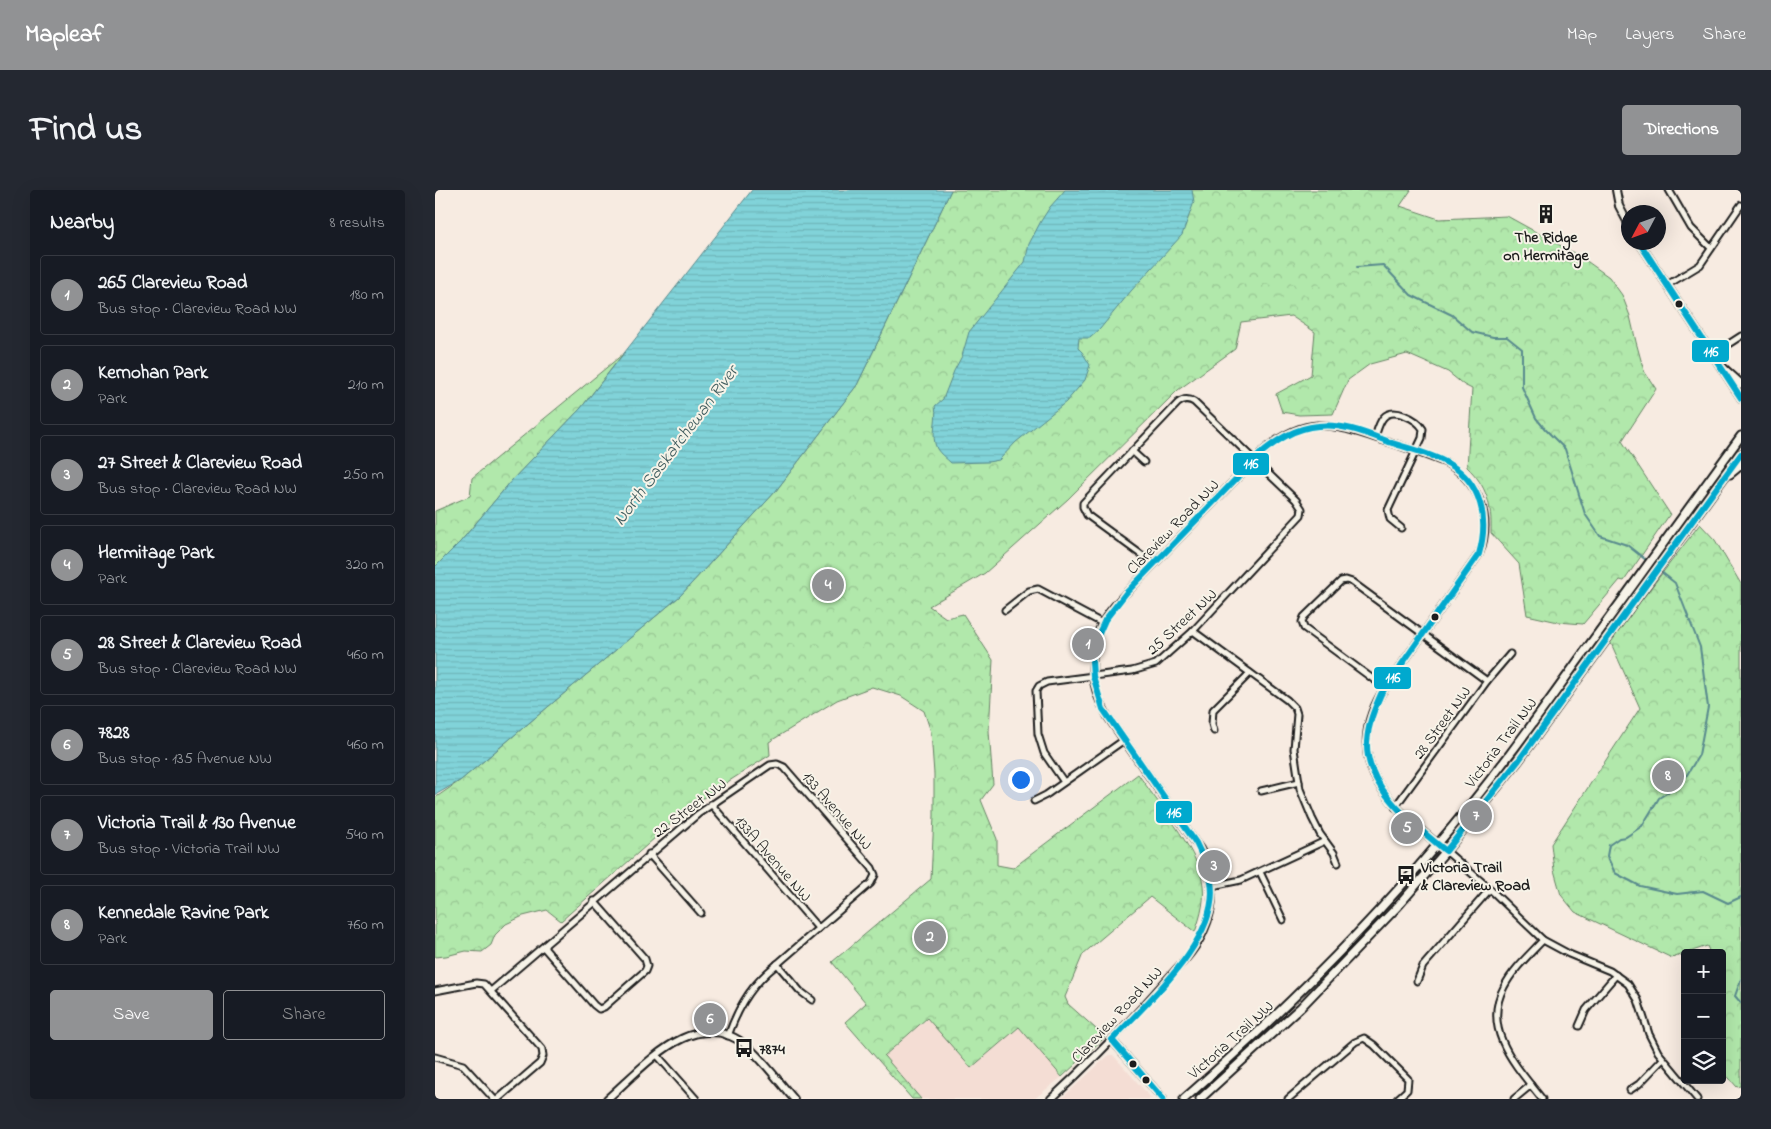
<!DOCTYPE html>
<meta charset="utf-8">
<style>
:root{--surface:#171b24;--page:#242831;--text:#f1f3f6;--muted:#9ea1a6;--line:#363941;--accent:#919294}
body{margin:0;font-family:"Indie Flower",sans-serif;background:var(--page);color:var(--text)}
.controls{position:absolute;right:15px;bottom:15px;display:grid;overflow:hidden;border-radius:5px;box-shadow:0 5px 20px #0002}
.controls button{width:45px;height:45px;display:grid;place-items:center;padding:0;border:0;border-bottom:1px solid var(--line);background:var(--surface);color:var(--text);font:25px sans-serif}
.compass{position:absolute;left:1186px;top:15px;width:45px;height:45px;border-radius:50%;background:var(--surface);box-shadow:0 5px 20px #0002;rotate:229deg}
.you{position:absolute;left:585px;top:589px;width:18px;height:18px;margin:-12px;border:4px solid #fff;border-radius:50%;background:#1a73e8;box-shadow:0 0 0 8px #1a73e833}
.badge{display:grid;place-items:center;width:32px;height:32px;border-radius:50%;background:var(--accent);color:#fff;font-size:16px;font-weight:700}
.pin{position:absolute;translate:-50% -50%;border:2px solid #fff;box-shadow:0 1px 5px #0006}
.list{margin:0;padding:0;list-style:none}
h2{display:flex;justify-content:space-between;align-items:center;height:65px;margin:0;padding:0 20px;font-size:21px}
h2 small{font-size:16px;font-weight:400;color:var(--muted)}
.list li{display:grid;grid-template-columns:32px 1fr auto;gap:15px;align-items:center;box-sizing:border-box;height:80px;margin:0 10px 10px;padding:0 10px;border:1px solid var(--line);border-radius:5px}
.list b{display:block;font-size:19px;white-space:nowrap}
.list p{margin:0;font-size:16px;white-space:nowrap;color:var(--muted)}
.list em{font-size:16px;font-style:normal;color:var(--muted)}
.actions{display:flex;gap:10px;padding:15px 20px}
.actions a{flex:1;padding:11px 0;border:1px solid var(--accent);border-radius:5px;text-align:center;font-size:18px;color:var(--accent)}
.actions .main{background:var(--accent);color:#fff}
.icon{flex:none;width:28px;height:28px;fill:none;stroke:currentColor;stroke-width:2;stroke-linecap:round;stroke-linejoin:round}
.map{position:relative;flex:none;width:1306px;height:909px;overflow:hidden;border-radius:5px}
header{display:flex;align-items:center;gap:30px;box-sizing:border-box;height:70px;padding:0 25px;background:var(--accent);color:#fff}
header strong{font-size:24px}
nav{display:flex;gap:28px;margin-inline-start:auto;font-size:18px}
.intro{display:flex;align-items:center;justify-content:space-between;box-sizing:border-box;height:120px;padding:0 30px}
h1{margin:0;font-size:35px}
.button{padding:12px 22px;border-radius:5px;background:var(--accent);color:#fff;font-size:18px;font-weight:700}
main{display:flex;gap:30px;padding:0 30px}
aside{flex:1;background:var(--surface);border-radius:5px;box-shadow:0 5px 20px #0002}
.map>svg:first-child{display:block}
.built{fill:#f4ddd4}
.forest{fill:url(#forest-crowns);stroke:#668264}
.water{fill:url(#water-rules);stroke:#598a8d}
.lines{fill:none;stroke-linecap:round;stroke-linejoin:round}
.stream{stroke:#598a8d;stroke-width:2}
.minor-casing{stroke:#1c1c1c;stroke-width:9}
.tertiary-casing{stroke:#1c1c1c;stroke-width:10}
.secondary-casing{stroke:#1c1c1c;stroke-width:11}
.minor{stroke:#f7f3e8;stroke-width:5}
.tertiary{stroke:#f7f3e8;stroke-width:6}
.secondary{stroke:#f7f3e8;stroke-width:7}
.bus-1-casing{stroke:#f7f3e8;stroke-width:10}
.bus-1{stroke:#00a9ce;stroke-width:6}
.bus-dot{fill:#1c1c1c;stroke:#f7f3e8;stroke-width:2}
.labels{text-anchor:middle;stroke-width:4;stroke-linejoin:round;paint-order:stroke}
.poi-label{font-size:16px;font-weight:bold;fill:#1c1c1c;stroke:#f7f3e8;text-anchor:start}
.street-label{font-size:16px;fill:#1c1c1c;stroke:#f7f3e8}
.water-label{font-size:18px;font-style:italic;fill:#3f5c5e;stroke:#f7f3e8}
.line-badge{stroke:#f7f3e8;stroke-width:2}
.badge-label{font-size:14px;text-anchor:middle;font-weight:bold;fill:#fff}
</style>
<header>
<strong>Mapleaf</strong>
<nav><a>Map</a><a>Layers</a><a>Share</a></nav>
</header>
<div class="intro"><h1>Find us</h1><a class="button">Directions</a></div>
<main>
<aside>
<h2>Nearby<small>8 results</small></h2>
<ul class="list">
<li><span class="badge">1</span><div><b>265 Clareview Road</b><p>Bus stop · Clareview Road NW</p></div><em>180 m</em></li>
<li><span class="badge">2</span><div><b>Kernohan Park</b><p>Park</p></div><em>210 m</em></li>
<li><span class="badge">3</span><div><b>27 Street &amp; Clareview Road</b><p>Bus stop · Clareview Road NW</p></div><em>250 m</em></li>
<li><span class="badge">4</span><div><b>Hermitage Park</b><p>Park</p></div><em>320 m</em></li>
<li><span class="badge">5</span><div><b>28 Street &amp; Clareview Road</b><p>Bus stop · Clareview Road NW</p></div><em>460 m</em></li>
<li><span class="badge">6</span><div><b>7828</b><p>Bus stop · 135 Avenue NW</p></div><em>460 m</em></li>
<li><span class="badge">7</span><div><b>Victoria Trail &amp; 130 Avenue</b><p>Bus stop · Victoria Trail NW</p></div><em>540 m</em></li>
<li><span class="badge">8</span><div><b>Kennedale Ravine Park</b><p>Park</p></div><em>760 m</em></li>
</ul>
<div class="actions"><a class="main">Save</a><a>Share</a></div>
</aside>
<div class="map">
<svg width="1306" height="909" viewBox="0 0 1306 909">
<defs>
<pattern id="forest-crowns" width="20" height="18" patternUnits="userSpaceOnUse" patternTransform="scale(1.25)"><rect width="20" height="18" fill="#b1e8ab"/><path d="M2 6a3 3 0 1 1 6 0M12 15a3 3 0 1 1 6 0" fill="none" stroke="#98c693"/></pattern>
<pattern id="water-rules" width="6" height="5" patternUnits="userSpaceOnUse" patternTransform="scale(1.25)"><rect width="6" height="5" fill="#81d3d9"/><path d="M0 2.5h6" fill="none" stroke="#6fb5ba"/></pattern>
</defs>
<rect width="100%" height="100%" fill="#f7ebe1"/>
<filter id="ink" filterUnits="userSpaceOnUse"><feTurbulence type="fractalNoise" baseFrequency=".02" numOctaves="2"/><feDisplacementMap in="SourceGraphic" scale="10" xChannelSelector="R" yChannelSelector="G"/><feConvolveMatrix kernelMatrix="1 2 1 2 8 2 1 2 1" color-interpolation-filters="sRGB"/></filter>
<g filter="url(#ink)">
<g class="built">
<polygon points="493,828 536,878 584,837 627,887 599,909 486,909 449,866"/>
<polygon points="674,865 678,865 717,909 626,909"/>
</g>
<g class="forest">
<path d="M516,0H976L965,16L1004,29L1072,26L1146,67L1174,87L1187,105L1195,126L1201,152L1209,181L1221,199L1187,251L1235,324L1189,391L1185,390L1148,434L1123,432L1092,425L1084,374L1056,343C1057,315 1052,296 1032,277L1037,199L1029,195L1013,182L972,164L935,174L913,190L898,224L864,225L847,222L841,204L876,185L880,142L856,126L806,132L800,159L743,200L633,309L550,383L494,416L511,428L528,424L558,470L554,541L558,594L546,610L562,649V675L578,678L703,584C722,612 761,658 767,689C771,708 766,725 760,742L715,707L648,764L630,807L633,814L670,847L627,887L584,837L536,878L492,828L449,866L486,909H477L410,832L431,813L397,772L496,689L499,626V584L496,542L489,521L466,506L437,497L402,510L334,552L335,565L272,605L238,632L126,731L112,720L88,726L71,734L60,745L56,755L47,762L31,761L11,766L0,767V608L26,590L245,406L340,302L422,195Z"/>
<polygon points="188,164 146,218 77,290 26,351 0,377 0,321 35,306 37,288"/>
<polygon points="1265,334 1280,350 1306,394 1306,896 1302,897 1287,880 1287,763 1275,763 1272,756 1237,768 1140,722 1126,705 1119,680 1116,654 1205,518 1175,451"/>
</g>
<g class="water">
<polygon points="317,0 516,0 422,195 340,302 245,406 26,590 0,605 0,377 26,351 77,290 146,218"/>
<path d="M630,0H757L759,12L747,45L696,101L665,139L655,148H644L643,158L647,162L655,175L650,190L631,212L581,252L564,270L553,272L516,273C512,269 505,264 502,259C495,245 503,230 500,216L508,209L519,181L527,166L534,142L590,72L594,54L606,31L615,17Z"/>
</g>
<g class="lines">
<g class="stream">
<polyline points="922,77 948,75 976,105 1017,125 1037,142 1058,147 1072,147 1087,159 1087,197 1101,228 1110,239 1130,259 1150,324 1165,346 1192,355 1221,378"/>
<polyline points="1225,381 1240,393 1265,457 1273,517 1264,565 1247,593 1224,608 1207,636 1191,647 1184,648 1174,655 1172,666 1180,683 1205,696 1242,704 1268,701 1293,713 1306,707"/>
<polyline points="1306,789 1300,806 1306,813"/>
</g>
<g class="minor-casing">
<g id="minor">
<polyline points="1234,0 1256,38 1276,58"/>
<polyline points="1232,95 1265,75 1306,15"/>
<polyline points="1278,164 1306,146"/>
<path d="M940,247C942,241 944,233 948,228C958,216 982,229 988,239L987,248L953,320L955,329L966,338"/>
<polyline points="697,261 709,272"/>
<polyline points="570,420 594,401 603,399 667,433"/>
<polyline points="758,441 852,510 860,518 862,524 859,559 865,599 877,628 885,644 899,663 903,673"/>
<polyline points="950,498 869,438 867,432 869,427 906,391 911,390 917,392 1052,491"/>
<polyline points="779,541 777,534 778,520 815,483"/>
<path d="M629,592L609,563L603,544L601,501L604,496L612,492L697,481L721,474L758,441L866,325L867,319L861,310L759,212C753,208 748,209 743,213L648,313V317L652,325L719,374"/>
<polyline points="826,601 864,592"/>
<polyline points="599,611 611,605 689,550"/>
<polyline points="276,614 383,738"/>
<polyline points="960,617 1052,491 1075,464"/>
<polyline points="1011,661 1055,699 1108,750 1134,764 1175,781 1193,794 1203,810 1214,844 1223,862 1262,909"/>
<polyline points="214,664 266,723"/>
<polyline points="825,682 848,730"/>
<polyline points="777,696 806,690 890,651"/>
<polyline points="110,755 110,759 159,815 164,819 169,817 210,781 212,776 210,769 159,711"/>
<polyline points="342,774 365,801 377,810"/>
<polyline points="982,791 988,776 1055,699"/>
<polyline points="0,801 41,793 49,794 107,859 108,866 105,873 63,909"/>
<path d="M56,801L263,624L335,575L342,574L349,577L437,678L440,685L436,693L333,782C313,800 302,821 293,846"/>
<polyline points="1144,836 1151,820 1181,785"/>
<polyline points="222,865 261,909"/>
<polyline points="0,867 28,875 59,909"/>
<polyline points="1195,900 1204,894 1228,869"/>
<polyline points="853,909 920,852 929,848 939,855 973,889 972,900 962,909"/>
<polyline points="1079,909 1096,895"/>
<path d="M1107,909C1082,877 1046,840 1069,797C1078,779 1095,764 1108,750"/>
</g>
</g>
<g class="tertiary-casing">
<g id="tertiary">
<polyline points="1181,0 1184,16 1194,35"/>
<polyline points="1204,52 1306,208"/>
<polyline points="677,850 728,909"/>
<path d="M172,909C209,877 261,812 313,857C330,872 344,892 359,909"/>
<path d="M616,909C656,872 694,833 730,792C744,776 761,760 769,740C781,713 779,685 765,659L673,527C656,499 651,464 667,434C673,422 682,413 691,403L825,264C868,225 895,232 945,249C967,256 989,264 1010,272C1044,291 1058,327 1044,364L946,504C905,577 959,618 1011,661"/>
</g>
</g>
<g class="secondary-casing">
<g id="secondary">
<polyline points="1286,176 1306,194"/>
<polyline points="1295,284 1306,275"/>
<path d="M749,909C839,830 924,747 1001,656C1052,597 1097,535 1142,472C1197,397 1251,322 1306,246"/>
<polyline points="765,909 866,817 963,716 1011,661 1084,570 1306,264"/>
</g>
</g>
<use href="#minor" class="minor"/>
<use href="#tertiary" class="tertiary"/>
<use href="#secondary" class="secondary"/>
<g class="bus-1-casing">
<g id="bus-1">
<polyline points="1204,52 1306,208"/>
<path d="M677,850C712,812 786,748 776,692C774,678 767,666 761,653L668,519L658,486L657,471L658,457L670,430L691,403L825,264C842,250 860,238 883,236C908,233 933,244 957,253C975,259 997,264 1014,274C1047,293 1054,330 1044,364L946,504C939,520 933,534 932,552C930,598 979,635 1011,661L1084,570L1306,264"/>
<polyline points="677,850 728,909"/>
</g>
</g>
<use href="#bus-1" class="bus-1"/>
</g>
</g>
<defs>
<g id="building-bare" transform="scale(1.5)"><path d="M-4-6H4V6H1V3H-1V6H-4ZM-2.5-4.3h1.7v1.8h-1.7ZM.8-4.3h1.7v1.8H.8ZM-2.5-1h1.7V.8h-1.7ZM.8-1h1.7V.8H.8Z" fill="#1c1c1c" stroke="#f7f3e8" stroke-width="2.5" paint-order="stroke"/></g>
<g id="bus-bare" transform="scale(1.5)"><path d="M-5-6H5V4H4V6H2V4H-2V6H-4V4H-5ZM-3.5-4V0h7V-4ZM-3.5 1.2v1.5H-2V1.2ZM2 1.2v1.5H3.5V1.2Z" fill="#1c1c1c" stroke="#f7f3e8" stroke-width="2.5" paint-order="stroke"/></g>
</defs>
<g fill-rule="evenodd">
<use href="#building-bare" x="1111" y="24"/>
<use href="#bus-bare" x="971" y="685"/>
<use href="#bus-bare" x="309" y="858"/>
</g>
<g class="bus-dot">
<circle cx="1244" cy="114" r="4.5"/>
<circle cx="1000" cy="427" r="4.5"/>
<circle cx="698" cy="874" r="4.5"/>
<circle cx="711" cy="890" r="4.5"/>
</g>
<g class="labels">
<g class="poi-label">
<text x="1111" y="52" text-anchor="middle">The Ridge<tspan x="1111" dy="18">on Hermitage</tspan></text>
<text x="986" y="682">Victoria Trail<tspan x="986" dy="18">&amp; Clareview Road</tspan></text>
<text x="324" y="864">7874</text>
</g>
<g class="street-label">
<text transform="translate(737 336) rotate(-46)" y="6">Clareview Road NW</text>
<text transform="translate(746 431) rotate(-43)" y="6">25 Street NW</text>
<text transform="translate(1006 532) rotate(-54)" y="6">28 Street NW</text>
<text transform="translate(1065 552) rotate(-53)" y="6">Victoria Trail NW</text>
<text transform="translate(254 617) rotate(-37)" y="6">22 Street NW</text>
<text transform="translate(403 620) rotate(49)" y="6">133 Avenue NW</text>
<text transform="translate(339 668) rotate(49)" y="6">133A Avenue NW</text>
<text transform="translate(681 824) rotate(-47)" y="6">Clareview Road NW</text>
<text transform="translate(795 849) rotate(-42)" y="6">Victoria Trail NW</text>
</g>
<g class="water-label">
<text transform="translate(240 255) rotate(-53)" y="6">North Saskatchewan River</text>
</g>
</g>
<g class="line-badge">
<rect x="1256" y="149" width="39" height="24" rx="5" fill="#00a9ce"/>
<rect x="797" y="262" width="38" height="24" rx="5" fill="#00a9ce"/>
<rect x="938" y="476" width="39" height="24" rx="5" fill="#00a9ce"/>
<rect x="720" y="610" width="38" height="24" rx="5" fill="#00a9ce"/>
</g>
<g class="badge-label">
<text x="1276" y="166">116</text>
<text x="816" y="278">116</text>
<text x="958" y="492">116</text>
<text x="739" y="627">116</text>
</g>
</svg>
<div class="controls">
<button>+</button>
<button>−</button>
<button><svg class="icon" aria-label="layers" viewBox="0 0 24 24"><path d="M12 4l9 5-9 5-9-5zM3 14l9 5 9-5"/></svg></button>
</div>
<svg class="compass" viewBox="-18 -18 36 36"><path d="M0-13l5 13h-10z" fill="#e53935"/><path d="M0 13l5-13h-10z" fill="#9ea1a6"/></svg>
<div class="you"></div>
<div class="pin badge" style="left:653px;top:454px">1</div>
<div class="pin badge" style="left:495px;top:747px">2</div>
<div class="pin badge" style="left:779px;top:676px">3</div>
<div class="pin badge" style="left:393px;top:395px">4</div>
<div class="pin badge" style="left:972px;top:638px">5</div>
<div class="pin badge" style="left:275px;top:829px">6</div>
<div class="pin badge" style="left:1041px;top:626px">7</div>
<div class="pin badge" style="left:1233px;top:586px">8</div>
</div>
</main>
